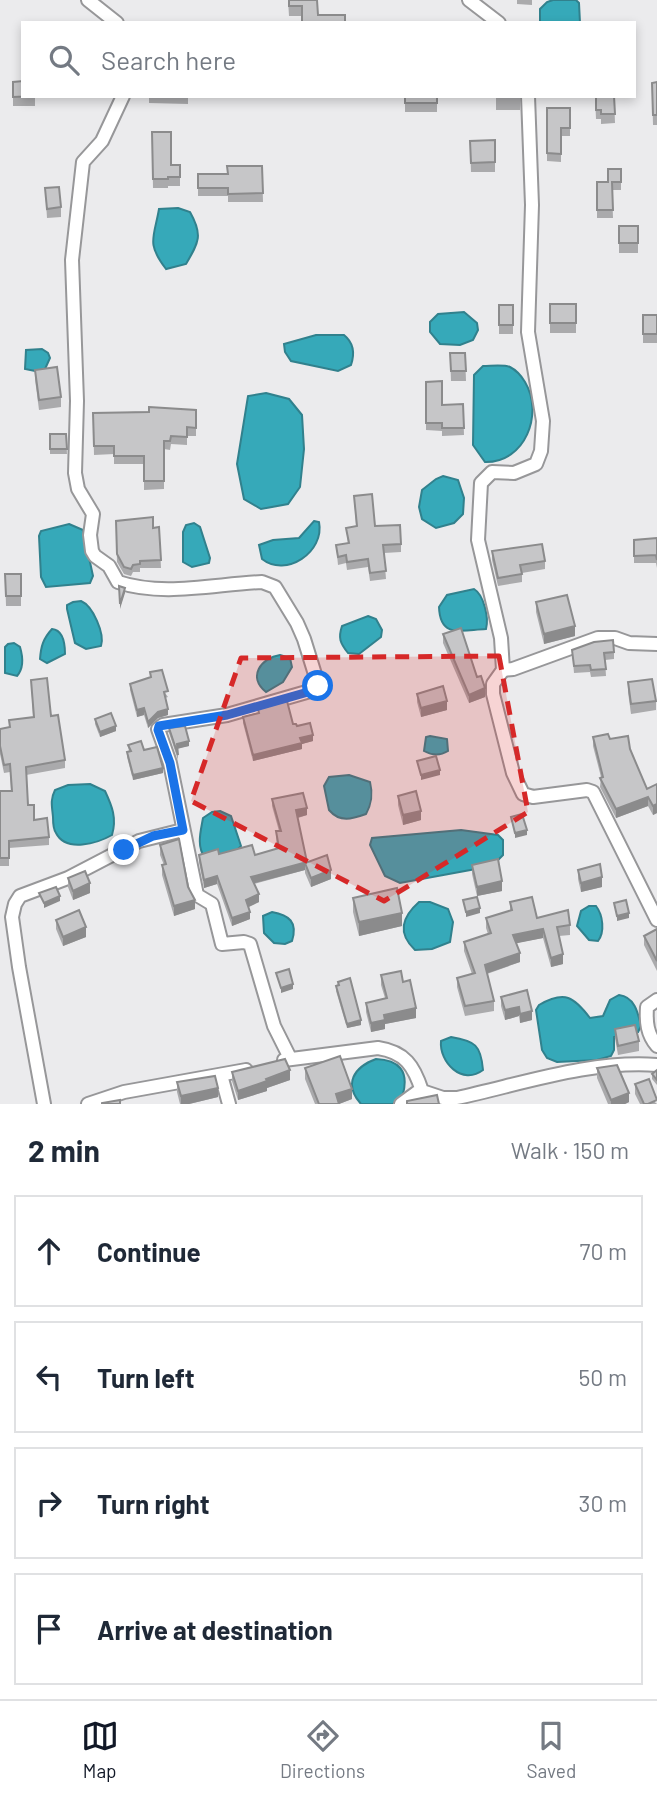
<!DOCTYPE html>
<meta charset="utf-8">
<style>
:root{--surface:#fff;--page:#f6f6f7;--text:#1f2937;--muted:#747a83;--line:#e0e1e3;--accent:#111827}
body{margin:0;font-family:Barlow,sans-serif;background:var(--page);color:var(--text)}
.stop{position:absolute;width:21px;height:21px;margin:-16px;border:5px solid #1a73e8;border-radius:50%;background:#fff}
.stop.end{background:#1a73e8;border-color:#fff;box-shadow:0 2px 7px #0008}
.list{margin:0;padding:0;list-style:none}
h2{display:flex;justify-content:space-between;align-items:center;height:91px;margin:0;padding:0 28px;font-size:30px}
h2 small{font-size:23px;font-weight:400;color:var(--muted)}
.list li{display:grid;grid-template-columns:46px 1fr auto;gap:21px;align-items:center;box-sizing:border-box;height:112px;margin:0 14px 14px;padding:0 14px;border:2px solid var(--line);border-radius:0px}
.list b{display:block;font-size:26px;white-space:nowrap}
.list em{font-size:23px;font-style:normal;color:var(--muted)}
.icon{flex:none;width:38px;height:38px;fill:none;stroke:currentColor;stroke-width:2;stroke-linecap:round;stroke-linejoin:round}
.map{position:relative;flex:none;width:657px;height:1104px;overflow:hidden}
.search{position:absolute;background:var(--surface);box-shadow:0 4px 10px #0003;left:21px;right:21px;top:21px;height:77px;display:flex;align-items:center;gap:18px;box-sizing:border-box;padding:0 24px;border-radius:0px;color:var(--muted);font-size:26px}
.sheet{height:595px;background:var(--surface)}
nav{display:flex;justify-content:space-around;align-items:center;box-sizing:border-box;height:98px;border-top:2px solid var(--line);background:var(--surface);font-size:19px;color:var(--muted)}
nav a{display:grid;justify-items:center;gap:4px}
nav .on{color:var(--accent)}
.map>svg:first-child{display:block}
.water{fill:#36a9b9;stroke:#31818d;stroke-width:2}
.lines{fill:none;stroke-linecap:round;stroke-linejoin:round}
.minor-casing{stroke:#979799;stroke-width:16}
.minor{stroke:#fff;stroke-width:12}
.wall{fill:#aaaaac}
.shaded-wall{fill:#8b8b8c}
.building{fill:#c6c6c8;stroke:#8b8b8c;stroke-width:2}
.route{stroke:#1a73e8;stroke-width:9}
.marked{fill:#d62828;fill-opacity:0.2;stroke:#d62828;stroke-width:5;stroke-dasharray:14 9;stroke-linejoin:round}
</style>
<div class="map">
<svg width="657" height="1104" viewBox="0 0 657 1104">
<rect width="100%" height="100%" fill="#ebebed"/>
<g class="water">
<polygon points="553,0 576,0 579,3 580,23 540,23 540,9 547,2"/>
<path d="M178,208L190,212C203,235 199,242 186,264L166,269C146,243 154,238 159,209Z"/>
<polygon points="464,312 477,323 478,330 473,340 460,345 440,344 430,332 430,322 438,314"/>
<path d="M316,335H344C354,343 355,353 351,365L338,371L291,361L285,352L284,344Z"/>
<polygon points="42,349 48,353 50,358 45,369 35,371 25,369 26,350"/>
<path d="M483,366C491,366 503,364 510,367C516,370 522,377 525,382C544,414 525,463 485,462L473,445L474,375Z"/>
<polygon points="266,393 289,399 302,415 304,449 300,487 288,504 261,509 244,499 237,464 248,396"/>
<polygon points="443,476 458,480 464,498 463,514 454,523 436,528 422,519 419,507 422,490 436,479"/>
<path d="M314,521L319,522C325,552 286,578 262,559L259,545L273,540L299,538Z"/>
<polygon points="194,523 200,527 210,558 209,563 192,567 183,562 183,532 186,525"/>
<polygon points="69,524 83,530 93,576 90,583 46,587 41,577 39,536 41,531"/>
<path d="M474,589C484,595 489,618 486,629C462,630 440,639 439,607L447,595Z"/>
<path d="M81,601C93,606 105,634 101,646L86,649L75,643L67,609V605L73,602Z"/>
<path d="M368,616L376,619L382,630L381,637L359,654L348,653C340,643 338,638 342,626Z"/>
<path d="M52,629C63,630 65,644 65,654L47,663L40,659C41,646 43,639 52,629Z"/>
<path d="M14,643L20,647C23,657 24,668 17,676L5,673V647L8,644Z"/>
<path d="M280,655L290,658L292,667L283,682L266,692C247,677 261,658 280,655Z"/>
<path d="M430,736L447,739L448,751C440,756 433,756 424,751L426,737Z"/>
<path d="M349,775L370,782C373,794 372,803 366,814C352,819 340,823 329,810L324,786L329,777Z"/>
<path d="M90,784L105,791C112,806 117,818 112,835C98,843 66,853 56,833C53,829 53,822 53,817C52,806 50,800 55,790L68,785Z"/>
<path d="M220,811L231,816L241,846L234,853L205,857C196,847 201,830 203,818L212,812Z"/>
<polygon points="461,830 498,835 503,840 503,855 492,866 400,883 385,876 370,845 372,838"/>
<path d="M419,902H430L448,909L453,922L450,942L432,949L415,950C397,933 402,917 419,902Z"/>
<path d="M589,906H596C603,915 605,932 598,941L589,940L577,926L581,911Z"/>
<path d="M272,912C289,915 298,922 292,941L285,944L274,943L264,933L263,916Z"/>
<path d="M619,995C635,997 638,1013 641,1026L638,1032L614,1037V1050L611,1056L597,1060L557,1062L547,1058L542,1050L536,1010L539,1005C565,990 574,997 590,1018L603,1016L610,1000Z"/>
<path d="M451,1037C475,1041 481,1045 483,1070C462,1086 439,1062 441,1041Z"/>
<path d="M376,1059C399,1060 409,1071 403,1094L393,1104H361C343,1084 354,1067 376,1059Z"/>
</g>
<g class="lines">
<g class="minor-casing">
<g id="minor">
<polyline points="88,0 117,23"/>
<polyline points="469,0 499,23"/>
<path d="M123,96L102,141L83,162L72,260L77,401L75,473L78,489L93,514L90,535L92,551L95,556L109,566L118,582C163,597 215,584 262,582L275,587L297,623L304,639L318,684L317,689L227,715L163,725L158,729L170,763L197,895L212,904L222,944L244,942L250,944L274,1026L290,1058"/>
<polyline points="528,96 532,205 528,332 543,421 541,451 536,464 514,473 492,472 481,483 478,540 501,638 503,670 493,684 493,694 513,773 523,794 533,797 587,790 593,792 657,920"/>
<polyline points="503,670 513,669 598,638 615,638 629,643 657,644"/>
<path d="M657,1000L647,1007C646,1022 647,1034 657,1046"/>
<path d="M284,1060L378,1048C405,1052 414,1066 422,1091L443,1098H457C522,1084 590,1060 657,1065"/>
<polyline points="221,1075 229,1104"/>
<polyline points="44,1104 19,967 12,917 15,904 20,896 68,878 139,841 183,830"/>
<polyline points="88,1104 124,1092 246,1070"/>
<polyline points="401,1104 416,1093 422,1091"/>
</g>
</g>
<use href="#minor" class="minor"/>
</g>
<g class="wall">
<polygon points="288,0 317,0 302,16 289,16"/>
<polygon points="517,0 532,0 532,5 517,4"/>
<polygon points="13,82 35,96 35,106 13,106"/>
<polygon points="657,82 657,125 653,125 652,83"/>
<polygon points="149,96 188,96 188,104 149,103"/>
<rect x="405" y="96" width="32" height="16"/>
<rect x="496" y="96" width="24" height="14"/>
<polygon points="595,96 614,96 615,123 601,124 601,119 596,119"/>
<polygon points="547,108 570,108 570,136 561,136 561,162 547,161"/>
<polygon points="152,132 171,165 180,165 180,186 168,186 168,188 153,188"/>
<polygon points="495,140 495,172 471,172 470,141"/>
<polygon points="262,166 263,202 228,202 228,196 198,196 198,174 228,174"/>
<polygon points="621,169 621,190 612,190 613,218 597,218 597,182 608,182"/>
<polygon points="45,188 61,207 61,217 47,218"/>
<rect x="619" y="226" width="19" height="27"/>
<rect x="550" y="304" width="26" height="29"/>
<rect x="499" y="305" width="14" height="29"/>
<rect x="643" y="315" width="14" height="28"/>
<polygon points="450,353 465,353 466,381 451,381"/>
<polygon points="35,370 61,397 61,407 39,410 35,379"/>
<polygon points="426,382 442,405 463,404 464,435 442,436 442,431 426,430"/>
<polygon points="196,410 196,436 187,436 187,445 171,444 170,450 164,449 164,489 144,490 144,464 114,464 114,454 94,455 93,413"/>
<polygon points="50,434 66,434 67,454 50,454"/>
<polygon points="354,496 375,526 401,544 401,552 384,553 386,579 370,581 368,567 347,570 346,563 338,565 336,545 348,543 346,528 356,526"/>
<polygon points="116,521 153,528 159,527 161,568 140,568 140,572 133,572 131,576 124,574 117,562"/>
<polygon points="657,538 657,568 656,563 634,563 634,540"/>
<polygon points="492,551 545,561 545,569 522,573 522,582 498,586 492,560"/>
<polygon points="5,574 21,574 21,606 6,606"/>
<polygon points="536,602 575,636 544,644 536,612"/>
<polygon points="443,634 485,697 469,703 443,643"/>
<polygon points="572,650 614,652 614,659 605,660 606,676 591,677 590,672 574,673"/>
<polygon points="150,672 168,697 165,698 168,715 158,718 148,728 144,715 137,717 130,690 130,684 150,677"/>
<polygon points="31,680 51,716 65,760 65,768 26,775 28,805 34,820 49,837 49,845 9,848 9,866 0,866 0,791 11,791 10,772 4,773 0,754 0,729 9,727 9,720 33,717"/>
<polygon points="628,682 656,701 656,710 631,714 628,692"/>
<polygon points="417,694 447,710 421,717 417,702"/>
<polygon points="258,709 297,726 313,741 302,744 302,749 253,761 243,723 243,717 258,713"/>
<polygon points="95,719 116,731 100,737 95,724"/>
<polygon points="169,728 189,746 178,748 178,760 169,733"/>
<polygon points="593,737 610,739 630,749 647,789 657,784 657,813 653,815 648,806 616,818 600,787 601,777 593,746"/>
<polygon points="128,745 144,750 163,773 133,780 127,757 127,752 129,752"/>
<polygon points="398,796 421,820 403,825 398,805"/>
<polygon points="272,799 307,815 298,818 307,863 331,879 311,887 305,873 305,870 254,884 259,902 249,907 250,919 232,926 217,884 204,888 199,862 199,855 219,854 255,855 277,849 276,831 279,831 272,806"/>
<polygon points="160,845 188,887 195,909 174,916 162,875 162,865 164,865 160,855"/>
<polygon points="472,865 502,891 477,896 472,874"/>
<polygon points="578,870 602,887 581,892 578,879"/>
<polygon points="68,878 90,893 73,900 68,887"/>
<polygon points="353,898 402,926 359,936 353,912"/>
<polygon points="510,902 537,918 570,925 570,935 559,936 563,964 551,967 543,938 516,943 520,962 487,974 494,1001 494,1011 465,1016 457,987 457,978 472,974 464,951 464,942 488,934 486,928 486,918 510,911"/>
<polygon points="56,920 86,937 63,946 56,929"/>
<polygon points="657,929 657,971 644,945 644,936"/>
<polygon points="381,975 403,982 416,1018 385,1024 385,1029 371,1032 366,1012 366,1003 385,998 381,985"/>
<polygon points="338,982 361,1025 347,1028 336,991"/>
<polygon points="527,990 532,1020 520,1023 519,1016 505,1020 501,1006 501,997"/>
<polygon points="615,1029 639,1041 639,1051 618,1055 615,1038"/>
<polygon points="305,1068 352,1099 339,1104 315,1104 305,1079"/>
<polygon points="597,1068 629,1102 625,1104 608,1104 597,1078"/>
<polygon points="657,1070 657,1085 652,1079 652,1074"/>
<polygon points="232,1072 290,1080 267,1088 267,1091 238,1100 232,1081"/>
<polygon points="177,1082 218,1097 189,1104 180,1104 177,1092"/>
<polygon points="635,1084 657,1104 640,1104 635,1094"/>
</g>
<g class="shaded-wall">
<polygon points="125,588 125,593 120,609 120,604"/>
<polygon points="575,626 575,636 544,644 544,634"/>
<polygon points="485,688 485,697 469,703 469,695"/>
<polygon points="447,701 447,710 421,717 421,708"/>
<polygon points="144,708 144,715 137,717 137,710"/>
<polygon points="168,709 168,715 158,718 148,728 148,722 158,712"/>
<polygon points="116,726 116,731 100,737 100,732"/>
<polygon points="313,735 313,741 302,744 302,749 253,761 253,755 300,738"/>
<polygon points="189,741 189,746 177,749 177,744"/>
<polygon points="163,768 163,773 133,780 133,775"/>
<polygon points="440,770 440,775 421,780 421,775"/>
<polygon points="648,797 648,806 616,818 616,809"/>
<polygon points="657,804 657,813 653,815 653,806"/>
<polygon points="307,808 307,815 296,818 296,810"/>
<polygon points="421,811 421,820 403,825 403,815"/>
<polygon points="527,830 527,835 515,838 515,833"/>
<polygon points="307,862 305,863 305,870 251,884 251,877"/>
<polygon points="331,870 331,879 311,887 311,878"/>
<polygon points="217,876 217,884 204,888 204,880"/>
<polygon points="602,877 602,887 581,892 581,883"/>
<polygon points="502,881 502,891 477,896 477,887"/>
<polygon points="90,883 90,893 73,900 73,891"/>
<polygon points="259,894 259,902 246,908 246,900"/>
<polygon points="60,896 60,901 44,908 44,903"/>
<polygon points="195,900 195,909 174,916 174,906"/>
<polygon points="480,908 480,913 466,917 466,912"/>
<polygon points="250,912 250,919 232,926 232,918"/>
<polygon points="402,913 402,926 359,936 359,922"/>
<polygon points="629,913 629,918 617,921 617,916"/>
<polygon points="86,927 86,937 63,946 63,937"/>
<polygon points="543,929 543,938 513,944 513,935"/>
<polygon points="520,953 520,962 485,974 485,965"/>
<polygon points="563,954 563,964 551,967 551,958"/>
<polygon points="293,984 293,989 281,993 281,988"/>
<polygon points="519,1007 519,1016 505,1020 505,1010"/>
<polygon points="416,1008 416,1018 385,1024 385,1029 371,1032 371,1023 384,1015"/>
<polygon points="532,1011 532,1020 520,1023 520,1014"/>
<polygon points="361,1020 361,1025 347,1028 347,1024"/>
<polygon points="290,1070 290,1080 267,1088 267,1091 238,1100 238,1091"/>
<polygon points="218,1088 218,1097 189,1104 181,1104 181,1096"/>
<polygon points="352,1089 352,1099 339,1104 336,1094"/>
<polygon points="629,1093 629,1102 625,1104 611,1104 611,1100"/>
</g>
<g class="building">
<polygon points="289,0 317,0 318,15 345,15 345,23 302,23 302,6 289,6"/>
<polygon points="23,81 23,96 35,96 13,97 13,82"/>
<polygon points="657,82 657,115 653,115 652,83"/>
<rect x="405" y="96" width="32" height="7"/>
<polygon points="596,96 614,96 615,114 601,114 601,110 596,110"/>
<polygon points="547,108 570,108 570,128 561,128 561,154 547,153"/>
<polygon points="152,132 171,132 171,165 180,165 180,177 168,177 168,179 153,179"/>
<polygon points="495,140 495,162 471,163 470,141"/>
<polygon points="227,166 262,166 263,193 228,194 228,188 198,188 198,174 228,174"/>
<polygon points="608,169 621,169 621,182 612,182 613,210 597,210 597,182 608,182"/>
<polygon points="59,187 61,207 47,209 45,188"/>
<rect x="619" y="226" width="19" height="17"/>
<rect x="550" y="304" width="26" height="19"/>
<rect x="499" y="305" width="14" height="20"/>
<rect x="643" y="315" width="14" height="19"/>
<polygon points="450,353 465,353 466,371 451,371"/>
<polygon points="57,367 61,397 39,400 35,370"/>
<polygon points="442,381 442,405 463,404 464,428 442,428 442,423 426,423 426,382"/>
<polygon points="149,407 196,410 196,428 187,427 187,437 171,436 170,441 164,441 164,481 144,481 144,456 114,456 114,446 94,446 93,413 149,412"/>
<polygon points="50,434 66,434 67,449 50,449"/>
<polygon points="372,494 375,526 400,525 401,544 383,545 386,571 370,573 368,559 347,562 346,555 338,557 336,545 349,543 346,528 357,526 354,496"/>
<polygon points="153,517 153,528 159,527 161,560 140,561 140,564 133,565 131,569 124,567 117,554 116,521"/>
<polygon points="657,538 657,560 656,555 634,556 634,540"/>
<polygon points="542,544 545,561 520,565 522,574 498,578 492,551"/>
<polygon points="5,574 21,574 21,596 6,596"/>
<polygon points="119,586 125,588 120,604"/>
<polygon points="567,595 575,626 544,634 536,602"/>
<polygon points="461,628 477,677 481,676 485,688 469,695 443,634"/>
<polygon points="613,640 614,652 604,653 606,669 591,670 590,665 574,666 572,650 594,642"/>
<polygon points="162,670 168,691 164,692 168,709 158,712 148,722 144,708 137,710 130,684 151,677 150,672"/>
<polygon points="47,678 51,716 58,715 65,760 26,767 28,805 34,805 34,820 47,818 49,837 9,841 9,858 0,858 0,791 12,791 10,764 4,765 0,746 0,729 10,727 9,720 34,717 31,680"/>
<polygon points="652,679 656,701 631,704 628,682"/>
<polygon points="443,686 447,701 421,708 417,694"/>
<polygon points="287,701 293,724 296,724 297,726 310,723 313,735 300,738 302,743 253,755 243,717 259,713 258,709"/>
<polygon points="111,713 116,726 100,732 95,719"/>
<polygon points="185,726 189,741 177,744 178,755 169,728"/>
<polygon points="608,734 610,739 628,736 630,749 647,789 657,784 657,804 653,806 648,797 616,809 600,778 603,777 593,737"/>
<polygon points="141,741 144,750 157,747 163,768 133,775 127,752 131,751 128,745"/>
<polygon points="436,756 440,770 421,775 417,761"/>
<polygon points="416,791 421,811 403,815 398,796"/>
<polygon points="303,793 307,808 296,810 307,862 251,877 259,894 246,900 250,912 232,918 217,876 204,880 199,855 218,849 219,854 252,845 255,855 279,848 276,831 281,831 272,799"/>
<polygon points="522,814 527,830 515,833 511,817"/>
<polygon points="179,839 188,887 195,900 174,906 162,865 166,864 160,845"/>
<polygon points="327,855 331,870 311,878 305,863"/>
<polygon points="498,859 502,881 477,887 472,865"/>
<polygon points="600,864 602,877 581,883 578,870"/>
<polygon points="85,871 90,883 73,891 68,878"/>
<polygon points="56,887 60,896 44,903 39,893"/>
<polygon points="397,888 402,913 359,922 353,898"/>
<polygon points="477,897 480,908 466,912 463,900"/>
<polygon points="532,897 537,918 568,910 570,925 557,927 563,954 551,958 543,929 513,935 520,953 485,965 494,1001 465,1006 457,978 475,973 464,942 491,933 486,918 512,910 510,902"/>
<polygon points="626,900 629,913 617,916 614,903"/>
<polygon points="79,910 86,927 63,937 56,920"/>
<polygon points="657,929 657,961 644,936"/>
<polygon points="289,969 293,984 281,988 276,973"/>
<polygon points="401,971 403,982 410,980 416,1008 384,1015 385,1020 371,1023 366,1003 387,998 381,975"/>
<polygon points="350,978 361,1020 347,1024 336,986 339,985 338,982"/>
<polygon points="527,990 532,1011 520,1014 519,1007 505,1010 501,997"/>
<polygon points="635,1025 639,1041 618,1046 615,1029"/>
<polygon points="340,1056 352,1089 336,1094 339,1104 319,1104 305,1068"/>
<polygon points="285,1059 290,1070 266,1079 267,1081 238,1091 232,1072"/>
<polygon points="617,1065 629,1093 611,1100 597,1068"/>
<polygon points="657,1070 657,1080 652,1074"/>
<polygon points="215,1076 218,1088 181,1096 177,1082"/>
<polygon points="649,1079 657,1100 648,1104 644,1104 635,1084"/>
<polygon points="437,1095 439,1104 407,1104 407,1101"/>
<polygon points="120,1100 120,1104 102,1104 102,1103"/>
</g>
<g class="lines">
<polyline class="route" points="124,850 153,836 183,830 170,763 158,730 159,726 227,715 315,690 318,686"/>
</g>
<path class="marked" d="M499,656L528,812L384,901L191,801L241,658Z"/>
</svg>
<div class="stop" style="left:318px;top:686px"></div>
<div class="stop end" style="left:124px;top:850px"></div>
<div class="search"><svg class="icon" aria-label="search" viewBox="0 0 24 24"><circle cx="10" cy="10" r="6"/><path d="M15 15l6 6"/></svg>Search here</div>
</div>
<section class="sheet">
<h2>2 min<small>Walk · 150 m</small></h2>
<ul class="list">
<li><svg class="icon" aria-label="ahead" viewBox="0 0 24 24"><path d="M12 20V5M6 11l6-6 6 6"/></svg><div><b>Continue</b></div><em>70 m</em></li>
<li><svg class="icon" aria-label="left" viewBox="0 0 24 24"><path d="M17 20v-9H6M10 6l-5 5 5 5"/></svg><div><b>Turn left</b></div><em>50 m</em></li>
<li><svg class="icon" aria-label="right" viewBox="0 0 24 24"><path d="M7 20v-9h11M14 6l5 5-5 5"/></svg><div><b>Turn right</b></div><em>30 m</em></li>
<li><svg class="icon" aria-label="arrive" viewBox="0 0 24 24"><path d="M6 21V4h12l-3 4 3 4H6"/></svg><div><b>Arrive at destination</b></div></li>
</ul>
</section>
<nav>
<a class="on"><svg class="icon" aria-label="map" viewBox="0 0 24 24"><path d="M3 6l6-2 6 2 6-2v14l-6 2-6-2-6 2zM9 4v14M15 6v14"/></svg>Map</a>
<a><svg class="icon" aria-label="directions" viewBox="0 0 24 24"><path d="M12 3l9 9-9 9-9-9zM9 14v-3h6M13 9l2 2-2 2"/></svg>Directions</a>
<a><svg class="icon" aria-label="saved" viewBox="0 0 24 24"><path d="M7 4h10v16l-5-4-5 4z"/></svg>Saved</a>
</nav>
